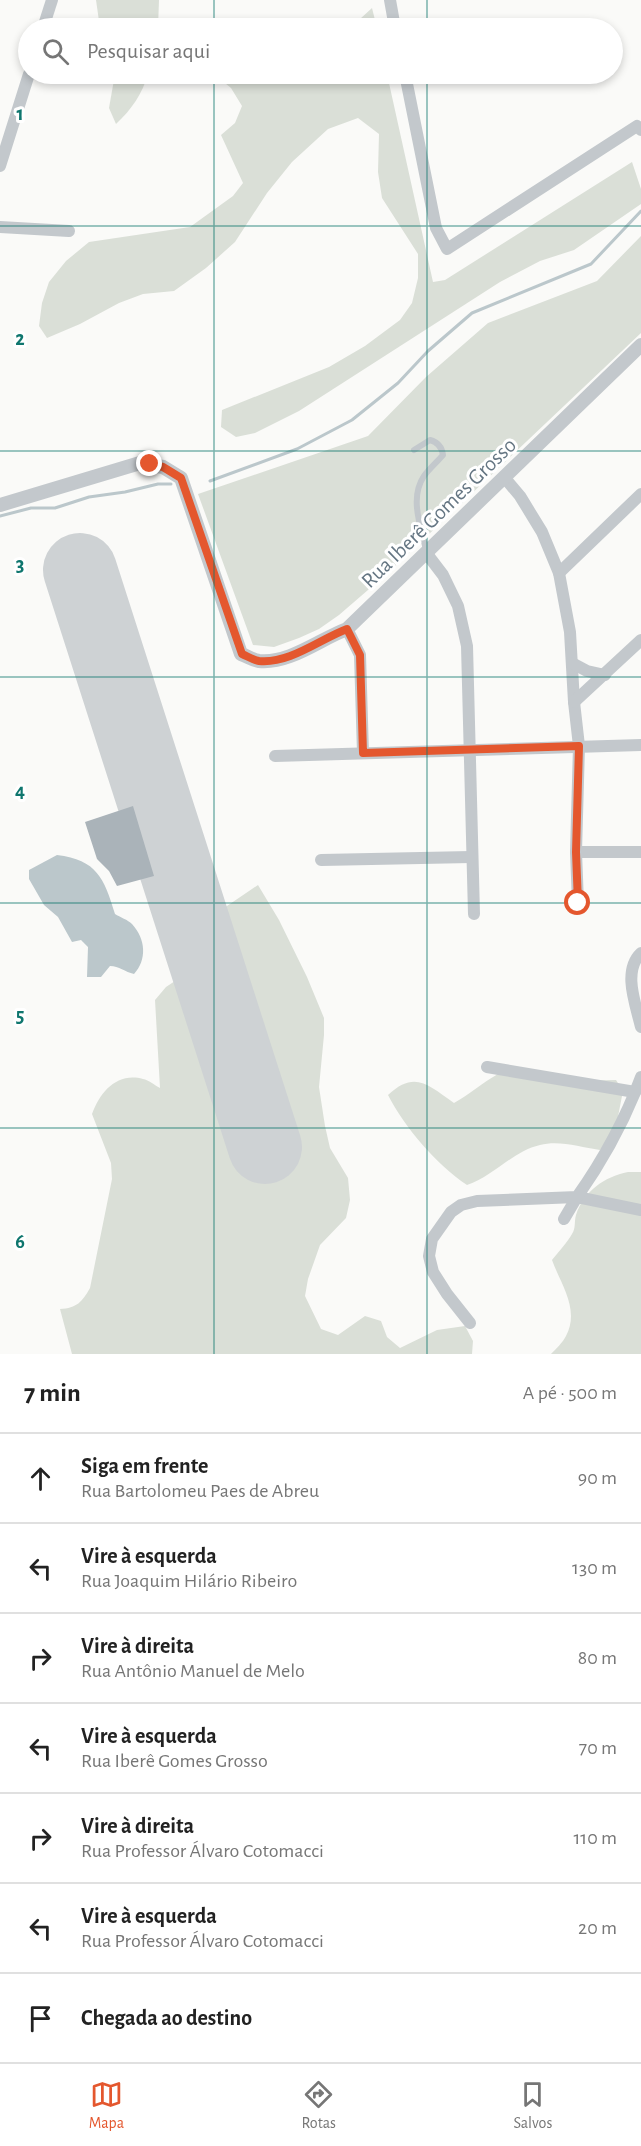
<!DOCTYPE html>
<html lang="pt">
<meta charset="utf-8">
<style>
:root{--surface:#fff;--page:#f6f6f6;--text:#222;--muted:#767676;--line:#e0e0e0;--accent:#e4572e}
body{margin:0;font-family:"Alegreya Sans",sans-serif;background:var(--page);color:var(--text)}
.stop{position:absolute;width:18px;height:18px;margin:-14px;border:4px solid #e4572e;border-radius:50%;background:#fff}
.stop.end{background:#e4572e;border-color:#fff;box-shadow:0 2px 6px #0008}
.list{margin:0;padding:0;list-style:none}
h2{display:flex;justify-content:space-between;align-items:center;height:78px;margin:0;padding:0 24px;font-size:26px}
h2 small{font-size:20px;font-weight:400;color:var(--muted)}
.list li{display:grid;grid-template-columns:39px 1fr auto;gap:18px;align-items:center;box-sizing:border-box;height:90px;padding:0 24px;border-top:2px solid var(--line)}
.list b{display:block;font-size:22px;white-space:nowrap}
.list p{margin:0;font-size:20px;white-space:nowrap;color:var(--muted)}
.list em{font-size:20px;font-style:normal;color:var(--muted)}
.icon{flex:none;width:33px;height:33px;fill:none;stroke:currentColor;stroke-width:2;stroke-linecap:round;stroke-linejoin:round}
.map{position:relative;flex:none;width:641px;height:1354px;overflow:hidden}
.search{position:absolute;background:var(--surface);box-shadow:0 3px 9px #0003;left:18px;right:18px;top:18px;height:66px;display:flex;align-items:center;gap:15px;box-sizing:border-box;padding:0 21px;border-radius:33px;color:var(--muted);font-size:22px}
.sheet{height:708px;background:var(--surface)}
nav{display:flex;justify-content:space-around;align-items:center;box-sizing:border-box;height:84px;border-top:2px solid var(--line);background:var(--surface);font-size:16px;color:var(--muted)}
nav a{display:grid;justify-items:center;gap:3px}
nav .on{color:var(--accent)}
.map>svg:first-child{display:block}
.green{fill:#dadfd7}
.water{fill:#bbc7cb}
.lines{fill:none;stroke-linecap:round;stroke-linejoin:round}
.stream{stroke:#bbc7cb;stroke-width:3}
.runway{stroke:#ced2d4;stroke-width:74}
.building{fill:#aab3b9}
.service{stroke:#c3c8cc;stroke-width:6}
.minor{stroke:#c3c8cc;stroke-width:12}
.tertiary{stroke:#c3c8cc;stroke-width:14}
.route{stroke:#e4572e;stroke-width:8}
.grid{fill:none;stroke:#0f766e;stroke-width:1.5;stroke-opacity:0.55}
.labels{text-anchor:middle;stroke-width:6;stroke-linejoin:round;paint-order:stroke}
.street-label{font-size:22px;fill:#657683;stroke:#fff}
.grid-label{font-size:20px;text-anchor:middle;font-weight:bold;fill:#0f766e;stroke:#fff;stroke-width:6;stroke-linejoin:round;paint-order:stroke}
</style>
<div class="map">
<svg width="641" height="1354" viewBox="0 0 641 1354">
<rect width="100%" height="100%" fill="#fafaf8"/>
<g class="green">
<polygon points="96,0 159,0 158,28 100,28"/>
<path d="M372,8L377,28H218L221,26C268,25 313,20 360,19Z"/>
<path d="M115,74H148C142,94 132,109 116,124L109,108Z"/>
<polygon points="214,74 387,74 433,282 445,280 632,162 641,189 641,204 574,250 540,261 500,282 299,411 255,433 236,437 221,427 222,410 329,367 365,346 400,320 412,303 418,278 418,254 382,198 378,172 379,134 358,118 328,129 292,162 267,193 235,242 206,268 174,291 143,294 119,303 80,324 47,338 39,326 42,303 49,282 66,261 89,242 190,227 233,196 243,183 221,135 235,123 242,106 231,88"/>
<polygon points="641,236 641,333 390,571 339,615 319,629 299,638 274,647 253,645 198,494 368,436 426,377 488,323 597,281"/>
<path d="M258,885L279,920L307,977L324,1018V1035L319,1087L325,1126L330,1148L348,1178L350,1200L346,1218L320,1245L308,1279L305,1296L321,1329L338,1335L365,1316L381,1321L387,1337L400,1348L437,1330L465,1326L473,1341L472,1354H72L60,1309C77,1308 82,1302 90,1288L112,1179L111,1163L92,1114C100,1092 117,1072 143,1079C149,1080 154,1085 160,1088L155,1000L166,987L181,977C204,1009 207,1054 218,1092C220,1098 220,1105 222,1111C229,1126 245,1138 257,1149L273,1143L266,1132L217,991L213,974L211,920L224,908Z"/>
<path d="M498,1074L572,1081L616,1080L623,1091L614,1137L600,1150C580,1147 559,1140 540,1145C513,1151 494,1176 467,1185C436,1164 405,1128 388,1095C415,1070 428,1085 454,1103C470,1094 482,1083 498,1074Z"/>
<path d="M628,1172H641V1354H551C556,1349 563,1342 566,1336C580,1309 561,1285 552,1260C559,1251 567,1243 572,1234C576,1228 574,1222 576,1215C584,1191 604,1177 628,1172Z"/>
</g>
<path class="water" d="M57,855C97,860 104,878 115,914C120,917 128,920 132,924C146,939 147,960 134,974C125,972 119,966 110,966L101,977H87L88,947L81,940L72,942L58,917L44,905L29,879V870Z"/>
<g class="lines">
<g class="stream">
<polyline points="210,481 297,449 352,420 398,383 428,351 472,313 591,264 641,211"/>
<polyline points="0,516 31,508 55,508 89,497 125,492 158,484 171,484"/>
</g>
<polyline class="runway" points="80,570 265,1147"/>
</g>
<polygon class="building" points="133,806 154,876 117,886 109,871 97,859 85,822"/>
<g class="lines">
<path class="service" d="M414,450L430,440C437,442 442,447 443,455C437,462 429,469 424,476C409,498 421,527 426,550"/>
<g class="minor">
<polyline points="390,0 395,28"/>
<polyline points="43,28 52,0"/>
<polyline points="405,74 436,228 447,249 637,126 641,130"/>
<polyline points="0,166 29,74"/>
<polyline points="0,227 69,231"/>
<polyline points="504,477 520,496 542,532 559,573 570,632 574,702 579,746 576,852 578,903"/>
<polyline points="427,554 443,575 458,606 467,646 474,914"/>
<polyline points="559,573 641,494"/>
<polyline points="347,629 360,655 363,753"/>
<polyline points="572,663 587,671 605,675"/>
<polyline points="574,702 641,640"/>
<polyline points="275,756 641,745"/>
<polyline points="576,852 641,852"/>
<polyline points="321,860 471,857"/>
<path d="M641,953C622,971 636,1005 641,1027"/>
<polyline points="487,1067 635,1092"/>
<polyline points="564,1219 577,1197 641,1210"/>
<path d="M470,1323L447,1294L433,1272L429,1256L432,1239L451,1212L461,1205L477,1201L577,1197C603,1160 625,1120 641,1077"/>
</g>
<path class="tertiary" d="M0,505L140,463L163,467L181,478L241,654C247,656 253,660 259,661C290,664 320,639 347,629L641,345"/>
</g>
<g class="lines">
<path class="route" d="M150,464L163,467L181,478L242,654C247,656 253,660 259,661C290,664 320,639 347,629L360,655L363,753L579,746L576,852L578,903"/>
</g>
<path class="grid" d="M214,0V28M427,0V28M214,74V1354M427,74V1354M0,226H641M0,451H641M0,677H641M0,903H641M0,1128H641"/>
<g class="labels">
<g class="street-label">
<text transform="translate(438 512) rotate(-44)" y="8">Rua Iberê Gomes Grosso</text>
</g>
</g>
<g class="grid-label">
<text x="20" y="120">1</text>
<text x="20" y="345">2</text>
<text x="20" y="571">3</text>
<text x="20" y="797">4</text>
<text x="20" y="1022">5</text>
<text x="20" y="1248">6</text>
</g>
</svg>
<div class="stop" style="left:578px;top:903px"></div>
<div class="stop end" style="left:150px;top:464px"></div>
<div class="search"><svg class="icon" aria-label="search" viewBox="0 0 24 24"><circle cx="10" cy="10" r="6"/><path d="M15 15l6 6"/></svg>Pesquisar aqui</div>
</div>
<section class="sheet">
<h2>7 min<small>A pé · 500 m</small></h2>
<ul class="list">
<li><svg class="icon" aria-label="ahead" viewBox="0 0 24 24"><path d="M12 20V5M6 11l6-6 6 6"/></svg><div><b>Siga em frente</b><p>Rua Bartolomeu Paes de Abreu</p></div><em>90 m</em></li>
<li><svg class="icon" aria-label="left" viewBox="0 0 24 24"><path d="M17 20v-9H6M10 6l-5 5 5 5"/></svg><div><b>Vire à esquerda</b><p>Rua Joaquim Hilário Ribeiro</p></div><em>130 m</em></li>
<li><svg class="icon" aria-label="right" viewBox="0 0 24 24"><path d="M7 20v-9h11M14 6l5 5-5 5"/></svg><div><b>Vire à direita</b><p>Rua Antônio Manuel de Melo</p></div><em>80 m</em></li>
<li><svg class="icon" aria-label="left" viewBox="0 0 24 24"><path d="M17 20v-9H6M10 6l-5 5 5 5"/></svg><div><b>Vire à esquerda</b><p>Rua Iberê Gomes Grosso</p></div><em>70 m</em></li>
<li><svg class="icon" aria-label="right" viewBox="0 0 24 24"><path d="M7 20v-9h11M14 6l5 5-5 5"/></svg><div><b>Vire à direita</b><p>Rua Professor Álvaro Cotomacci</p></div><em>110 m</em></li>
<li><svg class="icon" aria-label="left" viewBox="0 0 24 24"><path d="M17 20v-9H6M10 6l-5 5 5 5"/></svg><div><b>Vire à esquerda</b><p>Rua Professor Álvaro Cotomacci</p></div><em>20 m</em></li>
<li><svg class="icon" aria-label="arrive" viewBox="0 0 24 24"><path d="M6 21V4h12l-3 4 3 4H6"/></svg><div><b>Chegada ao destino</b></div></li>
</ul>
</section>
<nav>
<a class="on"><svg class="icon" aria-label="map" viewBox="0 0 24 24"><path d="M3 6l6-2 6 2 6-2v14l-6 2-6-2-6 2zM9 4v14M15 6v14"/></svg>Mapa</a>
<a><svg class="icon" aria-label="directions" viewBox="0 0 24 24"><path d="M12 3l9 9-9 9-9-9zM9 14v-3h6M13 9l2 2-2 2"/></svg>Rotas</a>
<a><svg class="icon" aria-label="saved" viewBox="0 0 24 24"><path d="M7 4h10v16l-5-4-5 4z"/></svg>Salvos</a>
</nav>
